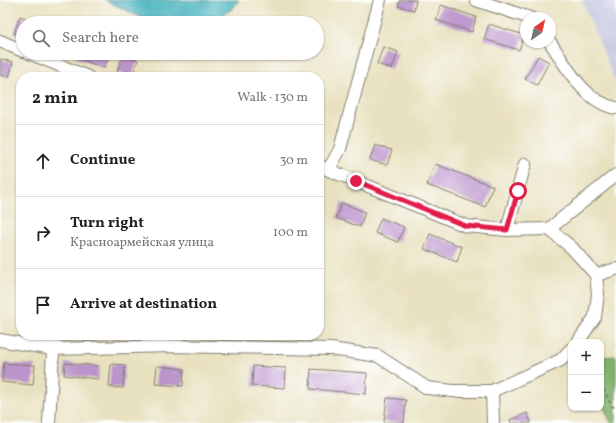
<!DOCTYPE html>
<meta charset="utf-8">
<style>
:root{--surface:#fff;--page:#f2f2f2;--text:#222;--muted:#767676;--line:#e0e0e0}
body{margin:0;font-family:Vollkorn,serif;background:var(--page);color:var(--text)}
.controls{position:absolute;right:12px;bottom:12px;display:grid;overflow:hidden;border-radius:8px;box-shadow:0 1px 3px #0004}
.controls button{width:36px;height:36px;display:grid;place-items:center;padding:0;border:0;border-bottom:1px solid var(--line);background:var(--surface);color:var(--text);font:20px sans-serif}
.compass{position:absolute;left:520px;top:12px;width:36px;height:36px;border-radius:50%;background:var(--surface);box-shadow:0 1px 3px #0004;rotate:34deg}
.stop{position:absolute;width:12px;height:12px;margin:-9px;border:3px solid #e11d48;border-radius:50%;background:#fff}
.stop.end{background:#e11d48;border-color:#fff;box-shadow:0 1px 4px #0008}
.list{margin:0;padding:0;list-style:none}
h2{display:flex;justify-content:space-between;align-items:center;height:52px;margin:0;padding:0 16px;font-size:17px}
h2 small{font-size:13px;font-weight:400;color:var(--muted)}
.list li{display:grid;grid-template-columns:26px 1fr auto;gap:12px;align-items:center;box-sizing:border-box;height:72px;padding:0 16px;border-top:1px solid var(--line)}
.list b{display:block;font-size:15px;white-space:nowrap}
.list p{margin:0;font-size:13px;white-space:nowrap;color:var(--muted)}
.list em{font-size:13px;font-style:normal;color:var(--muted)}
.icon{flex:none;width:22px;height:22px;fill:none;stroke:currentColor;stroke-width:2;stroke-linecap:round;stroke-linejoin:round}
.map{position:relative;flex:none;width:616px;height:423px;overflow:hidden}
.search{position:absolute;background:var(--surface);box-shadow:0 1px 3px #0004;left:16px;top:16px;width:308px;height:44px;display:flex;align-items:center;gap:10px;box-sizing:border-box;padding:0 14px;border-radius:22px;color:var(--muted);font-size:15px}
.panel{position:absolute;background:var(--surface);box-shadow:0 1px 3px #0004;left:16px;top:72px;width:308px;height:268px;border-radius:16px}
.map>svg:first-child{display:block}
.industrial{fill:#c0c2dd}
.forest{fill:#82b36d;stroke:#4f6844}
.water{fill:#3eaeb9;stroke:#2d656a}
.building{fill:#bc94cc}
.lines{fill:none;stroke-linecap:round;stroke-linejoin:round}
.minor-casing{stroke:#827e6e;stroke-width:14}
.path{stroke:#827e6e;stroke-width:2;stroke-dasharray:3 3;stroke-linecap:butt}
.minor{stroke:#fff;stroke-width:12}
.route{stroke:#e11d48;stroke-width:5}
</style>
<div class="map">
<svg width="616" height="423" viewBox="0 0 616 423">
<rect width="100%" height="100%" fill="#fff"/>
<filter id="ink" filterUnits="userSpaceOnUse"><feTurbulence type="fractalNoise" baseFrequency=".025" numOctaves="2"/><feDisplacementMap in="SourceGraphic" scale="8" xChannelSelector="R" yChannelSelector="G"/><feConvolveMatrix kernelMatrix="1 2 1 2 8 2 1 2 1" color-interpolation-filters="sRGB"/></filter>
<filter id="wash" filterUnits="userSpaceOnUse"><feTurbulence type="fractalNoise" baseFrequency=".012" numOctaves="4" result="noise"/><feDisplacementMap in="SourceGraphic" scale="16" xChannelSelector="R" yChannelSelector="G"/><feGaussianBlur stdDeviation="0.9" result="paint"/><feColorMatrix in="noise" values="0 0 0 0 0 0 0 0 0 0 0 0 0 0 0 0 0 1.4 0 .05"/><feComposite in="paint" operator="in"/></filter>
<g filter="url(#wash)">
<rect width="100%" height="100%" fill="#e8e1bf"/>
<polygon class="industrial" points="582,0 616,0 616,83"/>
<polygon class="forest" points="616,356 616,423 611,423 601,401 601,357"/>
<polygon class="water" points="105,0 239,0 231,10 206,23 152,23"/>
<g id="blocks">
<g class="building">
<polygon points="400,0 416,0 414,10 398,6"/>
<polygon points="441,5 476,17 472,32 436,20"/>
<polygon points="20,16 38,23 23,23 23,37 14,33"/>
<polygon points="489,24 524,35 519,50 484,39"/>
<polygon points="383,47 398,52 392,69 377,64"/>
<polygon points="78,53 110,53 104,68 76,58"/>
<polygon points="123,55 138,60 132,77 117,72"/>
<polygon points="538,56 549,62 537,85 525,79"/>
<polygon points="0,59 13,62 9,77 0,75"/>
<polygon points="375,145 392,150 387,165 370,160"/>
<polygon points="435,164 493,186 485,207 427,185"/>
<polygon points="342,203 365,212 360,227 336,218"/>
<polygon points="381,218 404,227 398,242 375,233"/>
<polygon points="430,234 462,247 457,262 424,249"/>
<polygon points="4,363 35,365 33,385 2,382"/>
<polygon points="65,363 99,366 98,379 64,375"/>
<polygon points="111,364 125,365 123,388 109,387"/>
<polygon points="157,366 184,369 183,386 155,384"/>
<polygon points="253,366 286,368 285,388 252,386"/>
<polygon points="311,369 367,373 366,394 310,389"/>
<polygon points="387,398 406,400 404,423 384,422"/>
<polygon points="527,413 531,423 511,423 510,420"/>
</g>
</g>
</g>
<g filter="url(#ink)">
<use href="#blocks" fill-opacity="0" stroke="#827e6e" stroke-width="1"/>
<g class="lines">
<g class="minor-casing">
<g id="minor">
<polyline points="476,0 530,18"/>
<polyline points="0,41 23,51"/>
<path d="M550,42C567,67 584,102 616,108"/>
<polyline points="29,53 88,77"/>
<polyline points="319,166 466,226 507,230 549,229 616,175"/>
<polyline points="329,169 340,149 380,0"/>
<polyline points="549,229 572,248 596,275 598,294 595,317 578,342"/>
<polyline points="507,230 525,164"/>
<polyline points="596,275 616,269"/>
<polyline points="0,340 52,349 170,346 331,349 378,356 427,388 453,391 492,391 561,360 571,349"/>
<polyline points="492,391 493,423"/>
<polyline points="49,423 54,335"/>
</g>
</g>
<polyline class="path" points="601,384 612,406 616,409"/>
<use href="#minor" class="minor"/>
</g>
</g>
<g class="lines" filter="url(#ink)">
<polyline class="route" points="356,181 466,226 507,230 518,191"/>
</g>
</svg>
<div class="controls">
<button>+</button>
<button>−</button>
</div>
<svg class="compass" viewBox="-18 -18 36 36"><path d="M0-13l5 13h-10z" fill="#e53935"/><path d="M0 13l5-13h-10z" fill="#767676"/></svg>
<div class="stop" style="left:518px;top:191px"></div>
<div class="stop end" style="left:356px;top:181px"></div>
<div class="search"><svg class="icon" aria-label="search" viewBox="0 0 24 24"><circle cx="10" cy="10" r="6"/><path d="M15 15l6 6"/></svg>Search here</div>
<section class="panel">
<h2>2 min<small>Walk · 130 m</small></h2>
<ul class="list">
<li><svg class="icon" aria-label="ahead" viewBox="0 0 24 24"><path d="M12 20V5M6 11l6-6 6 6"/></svg><div><b>Continue</b></div><em>30 m</em></li>
<li><svg class="icon" aria-label="right" viewBox="0 0 24 24"><path d="M7 20v-9h11M14 6l5 5-5 5"/></svg><div><b>Turn right</b><p>Красноармейская улица</p></div><em>100 m</em></li>
<li><svg class="icon" aria-label="arrive" viewBox="0 0 24 24"><path d="M6 21V4h12l-3 4 3 4H6"/></svg><div><b>Arrive at destination</b></div></li>
</ul>
</section>
</div>
